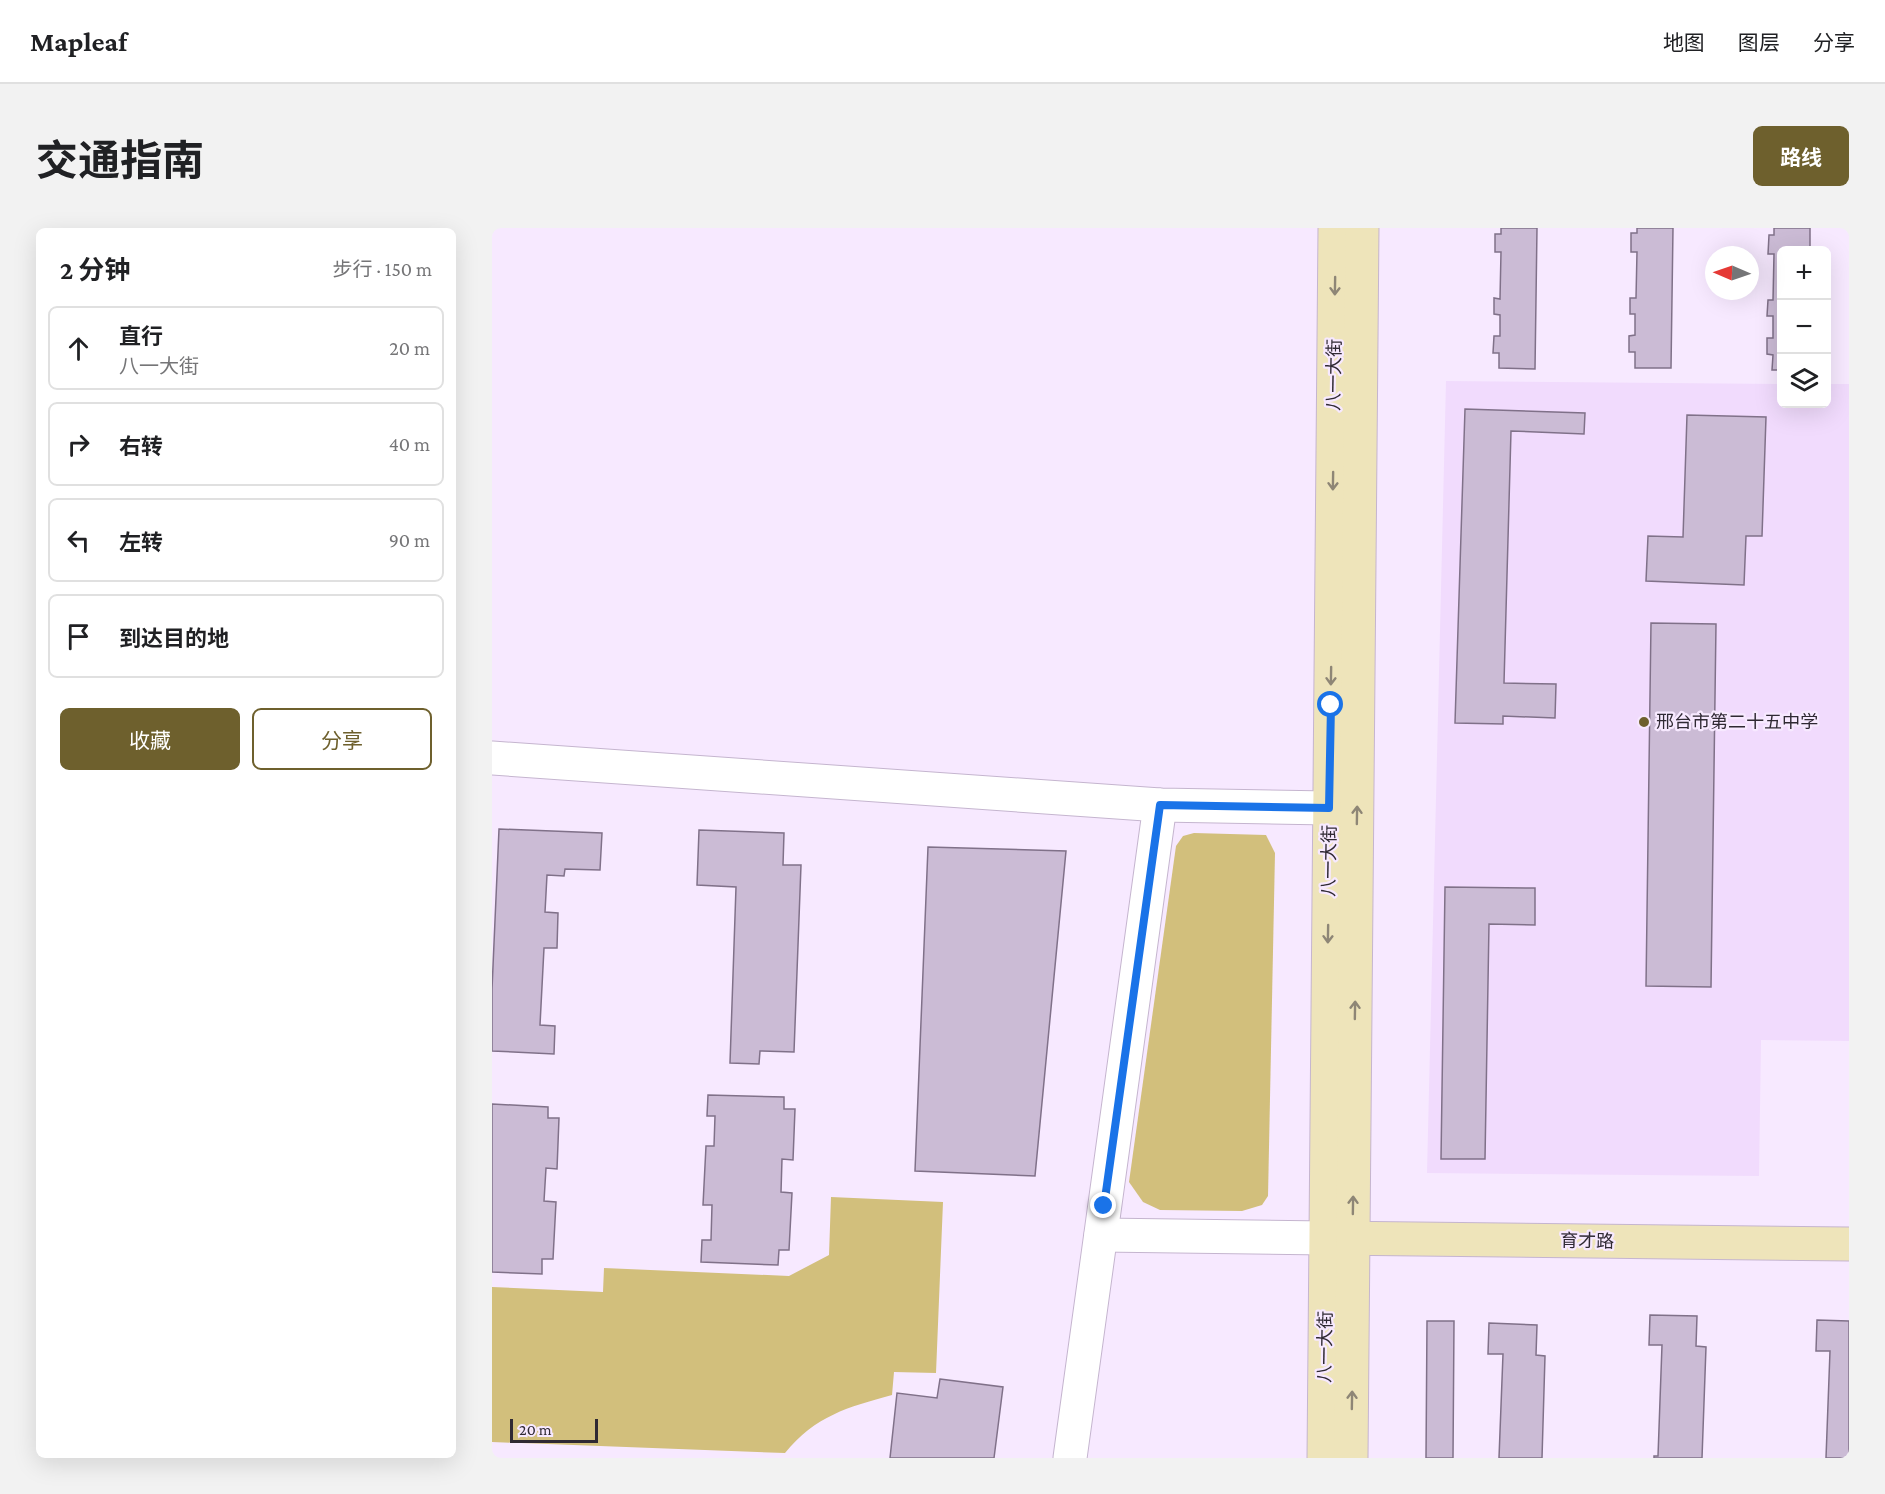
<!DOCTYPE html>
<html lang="zh">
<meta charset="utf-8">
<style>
:root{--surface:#fff;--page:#f2f2f2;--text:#202124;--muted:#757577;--line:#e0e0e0;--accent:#6e602d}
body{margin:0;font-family:"Crimson Pro","Noto Sans SC",serif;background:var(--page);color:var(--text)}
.controls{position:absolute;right:18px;top:18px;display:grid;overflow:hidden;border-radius:9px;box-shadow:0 6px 24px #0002}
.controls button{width:54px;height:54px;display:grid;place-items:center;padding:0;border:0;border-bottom:2px solid var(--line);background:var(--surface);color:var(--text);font:30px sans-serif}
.compass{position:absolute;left:1213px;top:18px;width:54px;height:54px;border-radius:50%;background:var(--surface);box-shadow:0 6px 24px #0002;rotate:272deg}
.scale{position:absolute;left:18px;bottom:15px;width:88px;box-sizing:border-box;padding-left:6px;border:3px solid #2f2933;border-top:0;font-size:16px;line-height:21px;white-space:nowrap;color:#2f2933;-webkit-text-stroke:4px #f7e9ff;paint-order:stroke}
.stop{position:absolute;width:18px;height:18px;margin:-14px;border:4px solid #1a73e8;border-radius:50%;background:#fff}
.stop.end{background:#1a73e8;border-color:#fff;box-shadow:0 2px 6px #0008}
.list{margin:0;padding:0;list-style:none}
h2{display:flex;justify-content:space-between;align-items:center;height:78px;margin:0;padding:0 24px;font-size:26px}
h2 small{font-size:20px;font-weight:400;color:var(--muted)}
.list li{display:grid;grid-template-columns:39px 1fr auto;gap:18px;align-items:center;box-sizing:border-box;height:84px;margin:0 12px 12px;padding:0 12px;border:2px solid var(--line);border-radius:9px}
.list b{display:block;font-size:22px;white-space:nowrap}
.list p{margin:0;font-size:20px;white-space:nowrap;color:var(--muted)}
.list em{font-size:20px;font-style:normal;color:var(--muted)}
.actions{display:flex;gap:12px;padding:18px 24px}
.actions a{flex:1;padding:14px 0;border:2px solid var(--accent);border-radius:9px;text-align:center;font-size:21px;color:var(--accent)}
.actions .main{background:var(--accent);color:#fff}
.icon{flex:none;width:33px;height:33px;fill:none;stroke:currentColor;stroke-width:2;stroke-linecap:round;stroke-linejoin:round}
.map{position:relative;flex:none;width:1357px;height:1230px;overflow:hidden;border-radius:9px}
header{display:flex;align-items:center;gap:36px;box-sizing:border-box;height:84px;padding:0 30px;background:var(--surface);border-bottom:2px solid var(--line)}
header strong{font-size:28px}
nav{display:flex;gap:33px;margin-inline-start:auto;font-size:21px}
.intro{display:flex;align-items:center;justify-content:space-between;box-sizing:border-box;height:144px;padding:0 36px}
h1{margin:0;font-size:42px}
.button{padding:15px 27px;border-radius:9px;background:var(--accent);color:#fff;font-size:21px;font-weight:700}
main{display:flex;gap:36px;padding:0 36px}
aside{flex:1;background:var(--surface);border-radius:9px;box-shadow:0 6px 24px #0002}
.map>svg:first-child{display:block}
.built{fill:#f1dbfd}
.green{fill:#d2bf7c}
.building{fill:#cbbbd5;stroke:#807189;stroke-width:1.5}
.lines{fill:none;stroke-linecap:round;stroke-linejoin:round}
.street-casing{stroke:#c5b5cf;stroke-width:35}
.secondary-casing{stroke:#c5b5cf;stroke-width:35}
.street{stroke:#fff;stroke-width:33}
.secondary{stroke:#eee4ba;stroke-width:33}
.oneway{stroke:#8e8676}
.route{stroke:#1a73e8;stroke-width:8}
.poi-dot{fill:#6e602d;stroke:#f7e9ff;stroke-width:2}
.labels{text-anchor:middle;stroke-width:4.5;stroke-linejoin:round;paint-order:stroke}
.street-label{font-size:18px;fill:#2f2933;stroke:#f7e9ff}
.poi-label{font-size:18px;fill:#2f2933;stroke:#f7e9ff;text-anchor:start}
</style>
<header>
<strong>Mapleaf</strong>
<nav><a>地图</a><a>图层</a><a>分享</a></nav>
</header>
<div class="intro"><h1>交通指南</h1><a class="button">路线</a></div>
<main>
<aside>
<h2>2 分钟<small>步行 · 150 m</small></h2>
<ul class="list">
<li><svg class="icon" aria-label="ahead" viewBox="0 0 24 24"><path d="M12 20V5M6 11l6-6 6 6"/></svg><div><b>直行</b><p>八一大街</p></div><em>20 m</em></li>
<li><svg class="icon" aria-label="right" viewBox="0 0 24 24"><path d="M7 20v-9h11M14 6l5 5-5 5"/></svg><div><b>右转</b></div><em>40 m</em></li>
<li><svg class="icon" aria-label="left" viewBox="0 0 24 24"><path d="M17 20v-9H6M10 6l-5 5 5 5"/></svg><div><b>左转</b></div><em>90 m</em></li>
<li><svg class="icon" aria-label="arrive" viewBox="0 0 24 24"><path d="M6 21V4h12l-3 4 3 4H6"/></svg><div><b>到达目的地</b></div></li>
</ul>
<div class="actions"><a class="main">收藏</a><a>分享</a></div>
</aside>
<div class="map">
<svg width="1357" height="1230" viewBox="0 0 1357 1230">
<rect width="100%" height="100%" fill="#f7e9ff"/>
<polygon class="built" points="954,153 1289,156 1290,176 1334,176 1335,156 1357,156 1357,813 1269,812 1267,948 935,945"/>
<g class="green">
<polygon points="702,605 774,607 783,625 776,968 770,977 750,983 668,982 651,974 637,954 684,618 691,608"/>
<path d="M339,969L451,974L444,1145L402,1144L400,1167C356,1179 323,1188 293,1225L0,1214V1059L111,1064L112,1040L297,1048L337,1027Z"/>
</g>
<g class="building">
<polygon points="1009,0 1045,0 1043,141 1007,140 1007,125 1001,125 1002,108 1008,108 1008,87 1002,86 1002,70 1008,71 1009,24 1003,24 1003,6 1009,6"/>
<polygon points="1145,0 1181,0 1179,140 1143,140 1143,124 1137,124 1137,108 1143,107 1143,86 1138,86 1138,70 1144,70 1145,24 1139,24 1139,5 1145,5"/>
<polygon points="1282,0 1318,0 1318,22 1290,22 1290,142 1280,142 1281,127 1275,126 1275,110 1281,110 1281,88 1275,88 1276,72 1281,72 1282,26 1276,26 1277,7 1282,7"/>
<polygon points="973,181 1093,185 1092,206 1019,203 1012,455 1064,456 1063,490 1011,488 1011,496 963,495"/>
<polygon points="1195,187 1274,189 1270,308 1254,308 1252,357 1154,353 1156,308 1191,309"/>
<polygon points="1159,395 1224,396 1219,759 1154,758"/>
<polygon points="7,601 110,605 108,642 73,641 72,648 55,647 53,684 66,685 65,720 52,720 48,797 63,798 62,826 0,823 0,761"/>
<polygon points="207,602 292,605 291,637 309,637 302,824 268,823 267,836 238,835 244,659 205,657"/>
<polygon points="436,619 574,623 543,948 423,943"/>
<polygon points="953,659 1043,660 1043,697 997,696 993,931 949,931"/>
<polygon points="216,867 292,869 292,881 303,881 301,932 290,931 289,964 300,965 297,1022 287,1022 286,1037 209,1034 210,1012 219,1012 220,977 211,977 214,918 222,918 223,888 215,888"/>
<polygon points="0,876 56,879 56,890 67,890 65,941 54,940 52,973 64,974 61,1031 50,1031 50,1046 0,1044"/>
<polygon points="1158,1087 1205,1088 1204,1118 1214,1119 1210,1230 1162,1230 1162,1228 1166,1228 1170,1117 1157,1117"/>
<polygon points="1325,1092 1357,1093 1357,1230 1334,1230 1338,1123 1324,1123"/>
<polygon points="935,1093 962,1093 961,1230 934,1230"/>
<polygon points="997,1095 1045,1097 1044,1127 1053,1128 1050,1230 1007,1230 1011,1126 996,1126"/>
<polygon points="448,1151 511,1159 502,1230 398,1230 405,1165 445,1170"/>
</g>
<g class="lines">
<g class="street-casing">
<g id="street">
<polyline points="0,530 668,577 837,580"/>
<polyline points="609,1007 834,1010"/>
<polyline points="578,1230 668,577"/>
</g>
</g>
<g class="secondary-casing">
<g id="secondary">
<polyline points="838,1010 1357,1016"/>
<polyline points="832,1230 843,0"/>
<polyline points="859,1230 870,0"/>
</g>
</g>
<use href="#street" class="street"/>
<use href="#secondary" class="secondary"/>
</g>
<defs><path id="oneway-shaft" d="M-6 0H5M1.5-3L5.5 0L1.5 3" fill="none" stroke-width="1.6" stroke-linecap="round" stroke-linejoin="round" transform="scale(1.5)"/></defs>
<g class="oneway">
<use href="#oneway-shaft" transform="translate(843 58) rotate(91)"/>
<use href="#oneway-shaft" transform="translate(841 253) rotate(91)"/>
<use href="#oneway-shaft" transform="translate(839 448) rotate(91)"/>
<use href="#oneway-shaft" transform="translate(865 587) rotate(-89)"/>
<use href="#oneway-shaft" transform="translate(836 706) rotate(91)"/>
<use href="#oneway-shaft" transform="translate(863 782) rotate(-89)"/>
<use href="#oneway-shaft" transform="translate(861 977) rotate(-89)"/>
<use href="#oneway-shaft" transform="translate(860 1172) rotate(-89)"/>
</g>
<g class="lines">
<polyline class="route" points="612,978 668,577 837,580 839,477"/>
</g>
<circle class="poi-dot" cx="1152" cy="494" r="6"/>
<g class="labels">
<g class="street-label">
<text transform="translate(842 147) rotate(-89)" y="6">八一大街</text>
<text transform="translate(837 633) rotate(-89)" y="6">八一大街</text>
<text transform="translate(1095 1013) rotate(1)" y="6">育才路</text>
<text transform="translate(833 1119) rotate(-89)" y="6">八一大街</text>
</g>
<g class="poi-label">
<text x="1164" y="500">邢台市第二十五中学</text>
</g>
</g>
</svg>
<div class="controls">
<button>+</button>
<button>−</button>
<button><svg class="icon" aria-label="layers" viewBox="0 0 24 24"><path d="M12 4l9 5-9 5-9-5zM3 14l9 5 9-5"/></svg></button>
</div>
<svg class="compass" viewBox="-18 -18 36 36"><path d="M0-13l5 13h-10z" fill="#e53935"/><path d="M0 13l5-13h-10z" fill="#757577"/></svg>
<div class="scale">20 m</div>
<div class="stop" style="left:839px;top:477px"></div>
<div class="stop end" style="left:612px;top:978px"></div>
</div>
</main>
